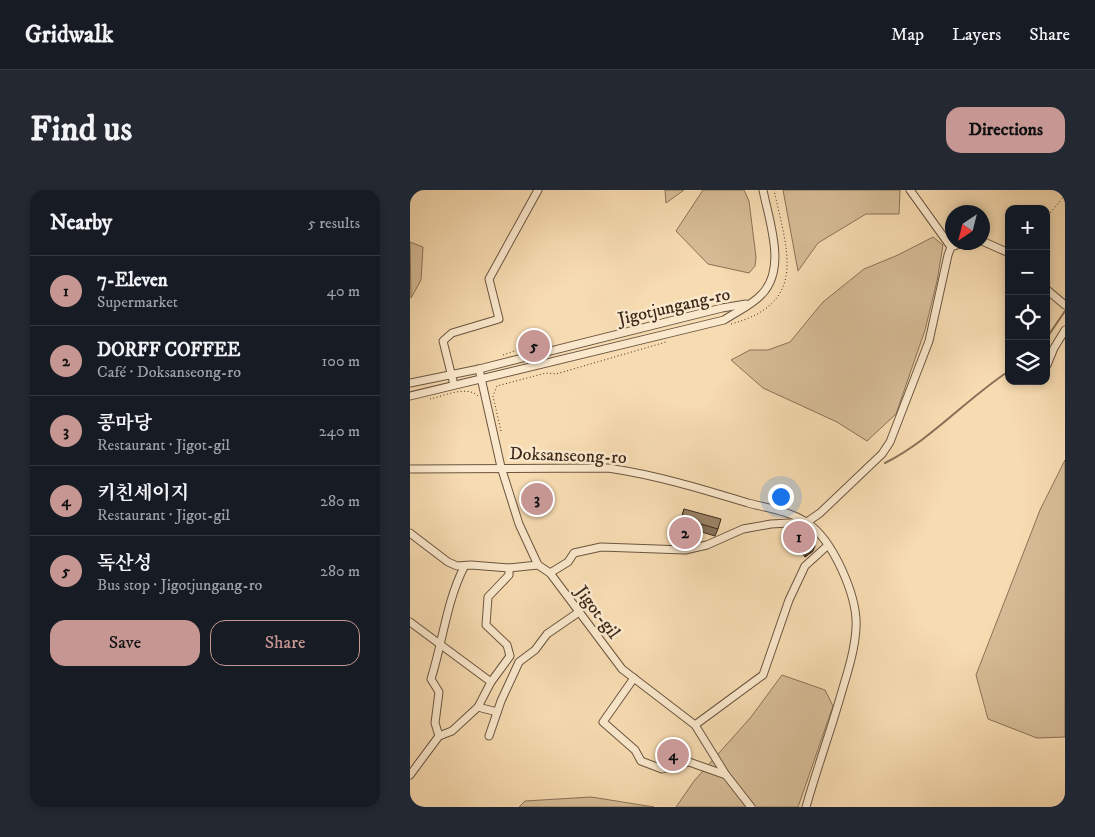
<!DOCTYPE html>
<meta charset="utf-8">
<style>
:root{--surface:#171b24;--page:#242831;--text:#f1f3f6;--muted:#9ea1a6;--line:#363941;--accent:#c59692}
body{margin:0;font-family:"IM FELL DW Pica","Noto Serif KR",serif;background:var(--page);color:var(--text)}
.controls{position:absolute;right:15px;top:15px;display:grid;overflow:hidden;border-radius:10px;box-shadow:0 2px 8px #0003}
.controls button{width:45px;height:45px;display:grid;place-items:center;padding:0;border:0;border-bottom:1px solid var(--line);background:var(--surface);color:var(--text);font:25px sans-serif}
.compass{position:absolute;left:535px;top:15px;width:45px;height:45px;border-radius:50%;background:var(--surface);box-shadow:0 2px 8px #0003;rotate:215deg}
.you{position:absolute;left:370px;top:306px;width:18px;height:18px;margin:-12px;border:4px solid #fff;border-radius:50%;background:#1a73e8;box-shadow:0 0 0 8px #1a73e833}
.badge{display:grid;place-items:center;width:32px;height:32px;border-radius:50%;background:var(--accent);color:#111;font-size:16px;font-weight:700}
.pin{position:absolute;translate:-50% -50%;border:2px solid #fff;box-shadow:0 1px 5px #0006}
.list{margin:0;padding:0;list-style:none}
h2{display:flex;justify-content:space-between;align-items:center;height:65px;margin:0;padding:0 20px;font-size:21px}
h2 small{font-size:16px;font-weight:400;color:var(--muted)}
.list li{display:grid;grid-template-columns:32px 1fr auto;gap:15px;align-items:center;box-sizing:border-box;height:70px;padding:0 20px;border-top:1px solid var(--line)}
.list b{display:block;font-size:19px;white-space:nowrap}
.list p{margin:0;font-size:16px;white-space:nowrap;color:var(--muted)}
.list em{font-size:16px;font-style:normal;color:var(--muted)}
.actions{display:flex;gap:10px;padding:15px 20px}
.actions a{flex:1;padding:11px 0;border:1px solid var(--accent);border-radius:15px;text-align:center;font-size:18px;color:var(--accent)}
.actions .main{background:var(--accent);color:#111}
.icon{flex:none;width:28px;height:28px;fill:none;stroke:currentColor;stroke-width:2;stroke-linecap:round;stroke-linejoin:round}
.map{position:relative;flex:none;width:655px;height:617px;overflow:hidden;border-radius:15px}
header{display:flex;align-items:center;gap:30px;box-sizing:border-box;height:70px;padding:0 25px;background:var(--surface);border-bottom:1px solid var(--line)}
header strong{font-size:24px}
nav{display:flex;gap:28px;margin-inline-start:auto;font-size:18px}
.intro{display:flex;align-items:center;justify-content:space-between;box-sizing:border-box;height:120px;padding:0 30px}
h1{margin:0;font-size:35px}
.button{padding:12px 22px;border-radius:15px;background:var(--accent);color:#111;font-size:18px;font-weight:700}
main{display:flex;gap:30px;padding:0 30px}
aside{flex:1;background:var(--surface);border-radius:15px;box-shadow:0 2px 8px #0003}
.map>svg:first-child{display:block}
.green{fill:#d7bd97;stroke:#8a7258}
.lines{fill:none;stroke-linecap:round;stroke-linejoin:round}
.stream{stroke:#866f56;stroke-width:2}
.minor-casing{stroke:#6b5540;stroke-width:9}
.path{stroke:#3c281a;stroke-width:1;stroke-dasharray:1 2.5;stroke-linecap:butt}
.minor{stroke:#fae8cc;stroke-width:7}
.wall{fill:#87725a;stroke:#3c281a}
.shaded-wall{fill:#6e5d4a;stroke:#3c281a}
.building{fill:#9d8569;stroke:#3c281a}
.labels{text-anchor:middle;stroke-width:5;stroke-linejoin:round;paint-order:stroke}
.street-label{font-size:18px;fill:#3c281a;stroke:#fae8cc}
</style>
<header>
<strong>Gridwalk</strong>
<nav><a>Map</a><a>Layers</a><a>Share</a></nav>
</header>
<div class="intro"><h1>Find us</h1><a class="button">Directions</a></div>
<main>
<aside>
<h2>Nearby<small>5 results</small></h2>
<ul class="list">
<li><span class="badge">1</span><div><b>7-Eleven</b><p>Supermarket</p></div><em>40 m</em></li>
<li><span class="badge">2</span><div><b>DORFF COFFEE</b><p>Café · Doksanseong-ro</p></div><em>100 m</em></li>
<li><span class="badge">3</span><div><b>콩마당</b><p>Restaurant · Jigot-gil</p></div><em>240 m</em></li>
<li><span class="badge">4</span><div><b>키친세이지</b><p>Restaurant · Jigot-gil</p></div><em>280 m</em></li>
<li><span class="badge">5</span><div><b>독산성</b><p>Bus stop · Jigotjungang-ro</p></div><em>280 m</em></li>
</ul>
<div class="actions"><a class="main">Save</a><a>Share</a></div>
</aside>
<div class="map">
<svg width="655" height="617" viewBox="0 0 655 617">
<rect width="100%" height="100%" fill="#f7dbb1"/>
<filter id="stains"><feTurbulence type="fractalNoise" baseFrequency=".004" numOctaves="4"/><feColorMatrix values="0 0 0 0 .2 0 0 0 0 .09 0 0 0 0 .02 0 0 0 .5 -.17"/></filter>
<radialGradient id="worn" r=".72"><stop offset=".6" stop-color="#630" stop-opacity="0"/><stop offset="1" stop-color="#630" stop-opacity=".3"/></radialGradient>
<g class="green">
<polygon points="255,0 274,0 256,13"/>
<polygon points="293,0 334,0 339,11 346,67 345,76 339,83 298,74 266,41"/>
<polygon points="373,0 490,0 489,24 456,24 408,53 388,81"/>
<polygon points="523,47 533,55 527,91 515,140 486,224 457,251 427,232 353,198 321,170 340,160 358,160 380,152 413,112 454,79 488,65"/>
<polygon points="0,52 13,57 11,90 1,108"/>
<polygon points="655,270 655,547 627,548 578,529 566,485 630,320"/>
<polygon points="372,485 415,500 423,516 388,617 266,617 284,591 341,527"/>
<polygon points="181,607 244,617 109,617 115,611"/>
</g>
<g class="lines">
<g class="stream">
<polyline points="636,149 655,121"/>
<path d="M475,273C521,250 556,209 599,181"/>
</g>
<g class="minor-casing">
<g id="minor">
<polyline points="500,0 541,57"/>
<polyline points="572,51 599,63"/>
<polyline points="636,99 655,115"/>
<polyline points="637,175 644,158 655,140"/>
<polyline points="69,179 91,277 109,334 128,375 140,383 212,479 285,535 316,585 341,617"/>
<polyline points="0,193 69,179 312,118 336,114"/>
<polyline points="44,195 33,151 42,143 89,129 79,89 128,0"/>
<path d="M0,206L314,130C326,122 342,115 352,104C377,78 359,31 353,0"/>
<path d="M0,279L198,278C246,285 292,299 338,313C357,318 379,321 396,332C423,349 448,407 446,438C445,459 438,481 432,501C421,540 407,578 396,617"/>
<polyline points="0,343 38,372 47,376 61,375 99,378 128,375"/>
<polyline points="140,383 158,372 164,363 191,357 275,360 297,355 333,339 361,334 397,332 410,323 472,264 480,252 519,151 538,65 541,57 556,52"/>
<polyline points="0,432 81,492"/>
<polyline points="224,488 193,532 225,560 231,571 252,579 279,572 316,585"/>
<polyline points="68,517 87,522"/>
<polyline points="285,535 353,485 379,410 395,376 417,356"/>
<path d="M29,546L25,533L29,502L21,489C33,451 36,413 54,377"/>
<polyline points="79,546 91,511 109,472 125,460 137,444 169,422"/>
<polyline points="0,585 29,546 42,541 68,517 81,492 100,466 97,455 76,435 78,407 99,385 99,378"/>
</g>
</g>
<g class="path">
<polyline points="636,28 655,5"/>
<path d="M321,134C399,113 377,61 364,0"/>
<polyline points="93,165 113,158 140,154"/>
<path d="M20,209C34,206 57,195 68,206"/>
<polyline points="91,241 83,206 87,196 136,183 146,184 256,152"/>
</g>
<use href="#minor" class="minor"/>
</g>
<g class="wall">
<polygon points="274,319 308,339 305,346 285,340 280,357 264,352"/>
<polygon points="378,340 403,361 395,367 376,345"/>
</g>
<polygon class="shaded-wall" points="405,356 403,361 395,367 396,362"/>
<g class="building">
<polygon points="274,319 311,329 308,339 287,333 282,350 267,345"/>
<polygon points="386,333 405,356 396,362 378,340"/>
</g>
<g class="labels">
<g class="street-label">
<text transform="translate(264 116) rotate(-13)" y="6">Jigotjungang-ro</text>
<text transform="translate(158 265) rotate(2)" y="6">Doksanseong-ro</text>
<text transform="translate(188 422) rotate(53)" y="6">Jigot-gil</text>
</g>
</g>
<rect width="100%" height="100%" filter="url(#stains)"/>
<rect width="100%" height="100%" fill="url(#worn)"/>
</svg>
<div class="controls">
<button>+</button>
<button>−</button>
<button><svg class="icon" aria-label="locate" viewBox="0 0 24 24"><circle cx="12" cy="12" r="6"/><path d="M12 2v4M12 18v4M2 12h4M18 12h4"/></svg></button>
<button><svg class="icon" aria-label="layers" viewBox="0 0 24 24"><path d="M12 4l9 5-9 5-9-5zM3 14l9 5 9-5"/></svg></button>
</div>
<svg class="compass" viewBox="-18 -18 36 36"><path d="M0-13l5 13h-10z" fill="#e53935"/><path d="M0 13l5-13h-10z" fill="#9ea1a6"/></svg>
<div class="you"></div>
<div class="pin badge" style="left:389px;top:347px">1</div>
<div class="pin badge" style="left:275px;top:343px">2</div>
<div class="pin badge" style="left:127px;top:309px">3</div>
<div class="pin badge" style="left:263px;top:565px">4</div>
<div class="pin badge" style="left:124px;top:156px">5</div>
</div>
</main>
